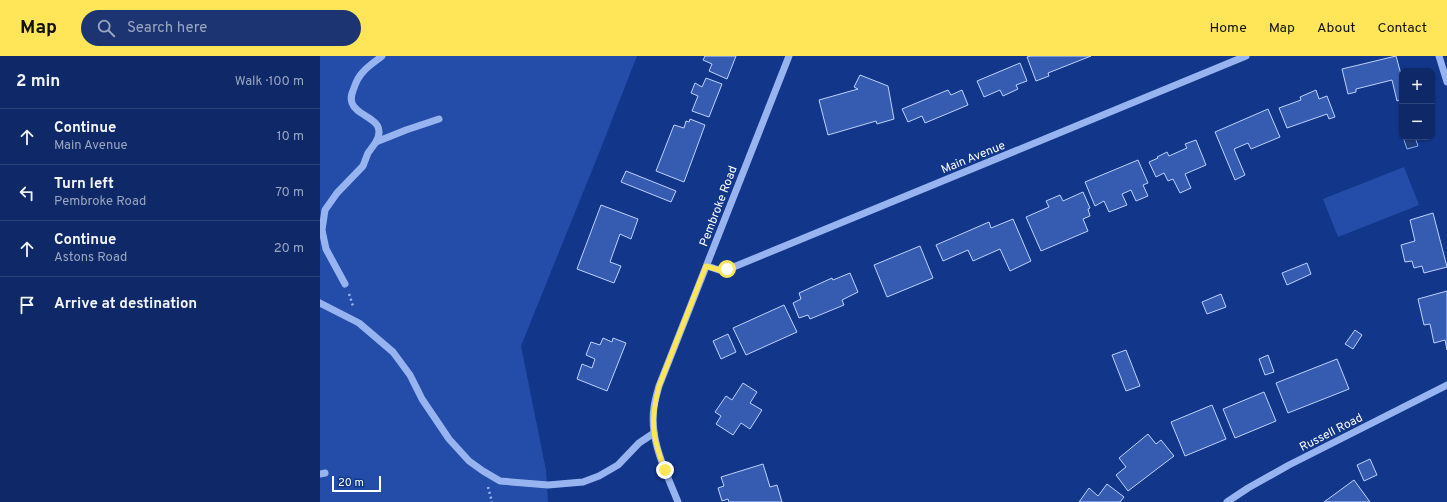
<!DOCTYPE html>
<meta charset="utf-8">
<style>
:root{--surface:#0e2868;--page:#1c3471;--text:#f1f3f6;--muted:#9ba6c0;--line:#2e447c;--accent:#ffe658}
body{margin:0;font-family:Overpass,sans-serif;background:var(--page);color:var(--text)}
.controls{position:absolute;right:12px;top:12px;display:grid;overflow:hidden;border-radius:8px;box-shadow:0 1px 3px #0004}
.controls button{width:36px;height:36px;display:grid;place-items:center;padding:0;border:0;border-bottom:1px solid var(--line);background:var(--surface);color:var(--text);font:20px sans-serif}
.scale{position:absolute;left:12px;bottom:10px;width:49px;box-sizing:border-box;padding-left:4px;border:2px solid #fff;border-top:0;font-size:11px;line-height:14px;white-space:nowrap;color:#fff;-webkit-text-stroke:3px #12368a;paint-order:stroke}
.stop{position:absolute;width:12px;height:12px;margin:-9px;border:3px solid #ffe658;border-radius:50%;background:#fff}
.stop.end{background:#ffe658;border-color:#fff;box-shadow:0 1px 4px #0008}
.list{margin:0;padding:0;list-style:none}
h2{display:flex;justify-content:space-between;align-items:center;height:52px;margin:0;padding:0 16px;font-size:17px}
h2 small{font-size:13px;font-weight:400;color:var(--muted)}
.list li{display:grid;grid-template-columns:26px 1fr auto;gap:12px;align-items:center;box-sizing:border-box;height:56px;padding:0 16px;border-top:1px solid var(--line)}
.list b{display:block;font-size:15px;white-space:nowrap}
.list p{margin:0;font-size:13px;white-space:nowrap;color:var(--muted)}
.list em{font-size:13px;font-style:normal;color:var(--muted)}
.icon{flex:none;width:22px;height:22px;fill:none;stroke:currentColor;stroke-width:2;stroke-linecap:round;stroke-linejoin:round}
.map{position:relative;flex:none;width:1127px;height:446px;overflow:hidden}
header{display:flex;align-items:center;gap:24px;box-sizing:border-box;height:56px;padding:0 20px;background:var(--accent);color:#111}
header strong{font-size:19px}
nav{display:flex;gap:22px;margin-inline-start:auto;font-size:14px}
.search{width:280px;height:36px;background:var(--page);display:flex;align-items:center;gap:10px;box-sizing:border-box;padding:0 14px;border-radius:22px;color:var(--muted);font-size:15px}
main{display:flex}
aside{flex:1;background:var(--surface)}
.map>svg:first-child{display:block}
.green{fill:#244da9}
.water{fill:#203b7a;stroke:#8aadf4}
.building{fill:#365cb2;stroke:#bfd2fc}
.lines{fill:none;stroke-linecap:round;stroke-linejoin:round}
.path{stroke:#98b4f0;stroke-width:2.5;stroke-dasharray:2 3;stroke-linecap:butt}
.minor{stroke:#98b4f0;stroke-width:7}
.route{stroke:#ffe658;stroke-width:5}
.labels{text-anchor:middle;stroke-width:3;stroke-linejoin:round;paint-order:stroke}
.street-label{font-size:12px;fill:#fff;stroke:#12368a}
</style>
<header>
<strong>Map</strong>
<div class="search"><svg class="icon" aria-label="search" viewBox="0 0 24 24"><circle cx="10" cy="10" r="6"/><path d="M15 15l6 6"/></svg>Search here</div>
<nav><a>Home</a><a>Map</a><a>About</a><a>Contact</a></nav>
</header>
<main>
<aside>
<h2>2 min<small>Walk · 100 m</small></h2>
<ul class="list">
<li><svg class="icon" aria-label="ahead" viewBox="0 0 24 24"><path d="M12 20V5M6 11l6-6 6 6"/></svg><div><b>Continue</b><p>Main Avenue</p></div><em>10 m</em></li>
<li><svg class="icon" aria-label="left" viewBox="0 0 24 24"><path d="M17 20v-9H6M10 6l-5 5 5 5"/></svg><div><b>Turn left</b><p>Pembroke Road</p></div><em>70 m</em></li>
<li><svg class="icon" aria-label="ahead" viewBox="0 0 24 24"><path d="M12 20V5M6 11l6-6 6 6"/></svg><div><b>Continue</b><p>Astons Road</p></div><em>20 m</em></li>
<li><svg class="icon" aria-label="arrive" viewBox="0 0 24 24"><path d="M6 21V4h12l-3 4 3 4H6"/></svg><div><b>Arrive at destination</b></div></li>
</ul>
</aside>
<div class="map">
<svg width="1127" height="446" viewBox="0 0 1127 446">
<rect width="100%" height="100%" fill="#12368a"/>
<g class="green">
<polygon points="0,0 317,0 279,97 201,290 226,414 228,446 0,446"/>
<polygon points="1084,111 1099,149 1018,181 1003,143"/>
</g>
<polygon class="water" points="1083,81 1095,81 1098,90 1087,93"/>
<g class="building">
<polygon points="385,0 416,0 407,23 389,15 392,8 383,4"/>
<polygon points="711,0 771,0 728,17 729,20 716,25 707,1"/>
<polygon points="1076,0 1082,22 1082,43 1077,45 1072,24 1036,33 1036,36 1028,38 1022,13"/>
<polygon points="700,7 707,25 696,29 698,33 683,40 680,34 664,41 657,25"/>
<polygon points="540,19 568,30 574,63 557,68 556,65 508,79 499,44 538,33 534,31"/>
<polygon points="386,22 402,28 389,61 372,55 378,40 371,37 375,27 382,31"/>
<polygon points="628,34 631,39 642,34 648,49 605,67 602,60 588,66 582,53"/>
<polygon points="996,34 999,43 1007,40 1015,61 1009,63 1007,58 967,72 959,52 981,44 980,41"/>
<polygon points="948,53 960,81 931,93 928,87 914,93 925,119 915,124 895,76"/>
<polygon points="370,63 385,69 364,126 336,115 354,69 364,72 366,65 369,66"/>
<polygon points="876,84 886,109 865,118 871,132 860,137 853,123 848,125 844,117 836,121 829,106 838,102 837,101 847,96 849,100 867,92 865,88"/>
<polygon points="818,104 828,127 823,129 828,140 816,145 811,134 802,138 807,149 789,156 784,145 775,150 765,126"/>
<polygon points="306,115 356,135 351,146 301,126"/>
<polygon points="763,136 770,152 768,153 770,160 763,163 768,175 721,195 706,161 729,151 726,145 740,139 743,145"/>
<polygon points="281,149 318,163 311,183 300,178 290,206 301,210 294,227 257,213"/>
<polygon points="1113,157 1127,211 1104,217 1102,210 1094,212 1092,205 1085,206 1081,189 1095,185 1090,164"/>
<polygon points="693,163 711,205 690,215 680,193 653,205 648,194 623,205 616,189 669,166 671,172"/>
<polygon points="600,190 613,222 567,241 554,209"/>
<polygon points="987,207 991,218 967,229 962,217"/>
<polygon points="530,217 538,236 522,244 524,249 490,263 488,259 479,262 473,247 481,243 479,237 512,222 513,224"/>
<polygon points="1127,235 1127,294 1125,284 1114,287 1110,268 1104,269 1098,243"/>
<polygon points="901,238 906,251 887,258 882,246"/>
<polygon points="464,249 477,276 426,299 413,272"/>
<polygon points="1035,274 1042,279 1033,293 1025,288"/>
<polygon points="408,278 416,296 401,303 393,285"/>
<polygon points="283,282 292,286 293,282 306,287 287,335 257,323 262,308 272,312 275,303 266,299 271,286 280,289"/>
<polygon points="806,294 820,330 806,335 792,299"/>
<polygon points="948,299 954,316 945,319 939,303"/>
<polygon points="1017,303 1029,333 968,357 956,327"/>
<polygon points="423,327 437,336 430,347 442,354 430,373 421,367 413,379 396,368 401,360 395,356 406,340 412,344"/>
<polygon points="944,336 956,365 915,382 903,353"/>
<polygon points="892,349 906,383 865,400 851,366"/>
<polygon points="828,378 836,388 841,384 854,400 808,435 796,419 806,411 799,402"/>
<polygon points="1050,403 1057,419 1044,425 1037,409"/>
<polygon points="443,408 450,431 457,429 462,446 409,446 408,443 402,445 398,432 404,430 401,421"/>
<polygon points="1034,424 1050,446 1004,446"/>
<polygon points="787,428 804,441 800,446 759,446 769,432 778,440"/>
</g>
<g class="lines">
<g class="path">
<polyline points="29,238 33,250"/>
<polyline points="168,431 172,446"/>
</g>
<g class="minor">
<polyline points="1119,0 1127,26"/>
<path d="M56,86C69,62 37,62 32,47C30,41 32,37 34,32C36,26 39,20 43,16C48,10 56,5 62,0"/>
<polyline points="387,210 399,214 416,210 926,0"/>
<polyline points="25,228 6,193 2,174 5,154 17,137 43,110 48,97 56,86 86,74 119,63"/>
<polyline points="0,247 39,267 73,296 90,319 102,343 129,383 149,405 163,415 180,425 228,429 263,426 279,420 298,409 319,387 334,377"/>
<polyline points="0,418 5,417"/>
<path d="M358,446C346,416 329,384 334,351C335,344 337,337 339,330L469,0"/>
<polyline points="907,446 928,432 969,409 1127,329"/>
</g>
</g>
<g class="lines">
<path class="route" d="M345,414C332,381 330,365 339,330L386,210L399,214L407,213"/>
</g>
<g class="labels">
<g class="street-label">
<text transform="translate(653 101) rotate(-22)" y="4">Main Avenue</text>
<text transform="translate(398 150) rotate(-69)" y="4">Pembroke Road</text>
<text transform="translate(1011 376) rotate(-27)" y="4">Russell Road</text>
</g>
</g>
</svg>
<div class="controls">
<button>+</button>
<button>−</button>
</div>
<div class="scale">20 m</div>
<div class="stop" style="left:407px;top:213px"></div>
<div class="stop end" style="left:345px;top:414px"></div>
</div>
</main>
